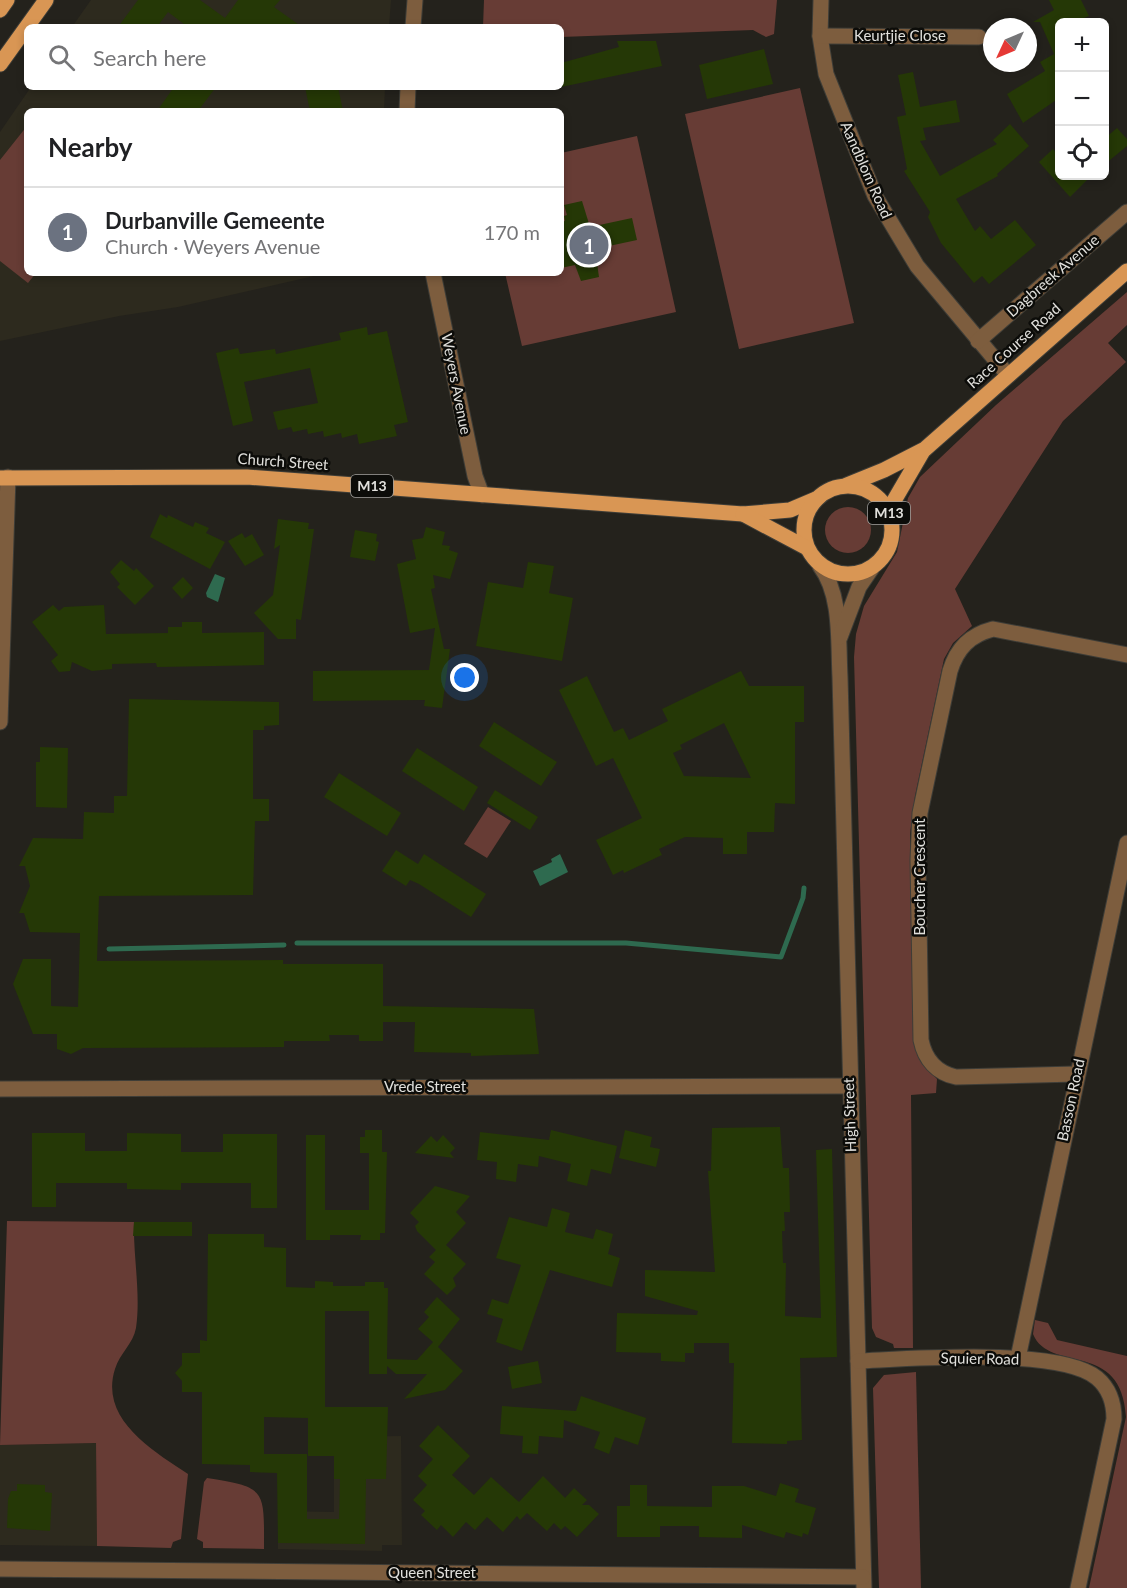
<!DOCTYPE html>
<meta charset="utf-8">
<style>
:root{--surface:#fff;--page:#f2f2f2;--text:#202124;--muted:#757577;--line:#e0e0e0;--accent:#526586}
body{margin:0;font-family:Lato,sans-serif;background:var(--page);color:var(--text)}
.controls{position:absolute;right:18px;top:18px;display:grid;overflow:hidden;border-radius:9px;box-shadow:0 3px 9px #0003}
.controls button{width:54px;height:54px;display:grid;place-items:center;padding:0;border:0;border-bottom:2px solid var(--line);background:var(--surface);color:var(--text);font:30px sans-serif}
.compass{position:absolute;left:983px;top:18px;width:54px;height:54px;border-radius:50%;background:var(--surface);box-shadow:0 3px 9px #0003;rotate:226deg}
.you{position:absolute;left:465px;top:678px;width:21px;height:21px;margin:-15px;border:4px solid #fff;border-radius:50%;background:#1a73e8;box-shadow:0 0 0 9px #1a73e833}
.badge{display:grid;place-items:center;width:39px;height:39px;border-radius:50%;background:var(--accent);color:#fff;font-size:20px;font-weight:700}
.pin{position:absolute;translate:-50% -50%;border:3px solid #fff;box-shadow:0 2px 6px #0006}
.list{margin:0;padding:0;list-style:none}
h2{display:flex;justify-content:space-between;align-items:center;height:78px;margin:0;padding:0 24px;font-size:26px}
h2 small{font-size:20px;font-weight:400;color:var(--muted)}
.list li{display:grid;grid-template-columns:39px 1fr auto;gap:18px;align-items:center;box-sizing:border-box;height:90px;padding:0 24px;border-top:2px solid var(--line)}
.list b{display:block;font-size:22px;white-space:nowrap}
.list p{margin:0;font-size:20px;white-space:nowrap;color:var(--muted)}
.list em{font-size:20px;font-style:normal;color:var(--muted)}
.icon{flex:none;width:33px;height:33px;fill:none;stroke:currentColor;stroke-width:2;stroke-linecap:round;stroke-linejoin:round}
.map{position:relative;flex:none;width:1127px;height:1588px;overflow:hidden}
.search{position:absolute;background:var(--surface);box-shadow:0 3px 9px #0003;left:24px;top:24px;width:540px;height:66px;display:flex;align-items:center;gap:15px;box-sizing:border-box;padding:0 21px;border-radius:9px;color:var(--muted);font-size:22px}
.panel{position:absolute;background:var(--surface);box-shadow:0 3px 9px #0003;left:24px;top:108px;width:540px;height:168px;border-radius:9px}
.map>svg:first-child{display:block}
.built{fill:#2d2a1e}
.green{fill:#673c35}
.water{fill:#2e6a4f}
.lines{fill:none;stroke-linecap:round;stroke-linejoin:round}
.stream{stroke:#2e6a4f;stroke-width:5}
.building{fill:#253806;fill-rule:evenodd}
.minor-casing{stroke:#3e3d37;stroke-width:17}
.major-casing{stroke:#3e3d37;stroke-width:17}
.minor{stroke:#7d5d3e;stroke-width:15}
.major{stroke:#d99654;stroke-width:15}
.labels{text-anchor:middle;stroke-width:5;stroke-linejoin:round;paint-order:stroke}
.shield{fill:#0c0c09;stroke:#a1a09d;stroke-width:1.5}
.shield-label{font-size:14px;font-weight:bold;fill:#e1e0dc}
.street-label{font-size:15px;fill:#e1e0dc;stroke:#0c0c09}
</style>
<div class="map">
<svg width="1127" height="1588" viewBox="0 0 1127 1588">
<rect width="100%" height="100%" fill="#24221c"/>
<g class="built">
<polygon points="91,0 391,0 389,27 72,27"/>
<polygon points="31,87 385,87 384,111 27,111 27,273 327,273 178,307 119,316 0,341 0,132"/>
<polygon points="401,1436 402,1545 382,1545 382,1551 278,1549 278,1511 334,1512 334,1437"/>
<polygon points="96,1443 97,1546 0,1545 0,1445"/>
</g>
<g class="green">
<polygon points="484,0 777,0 774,34 766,37 753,30 561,37 561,27 483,27"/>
<polygon points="800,88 854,323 739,349 685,114"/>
<polygon points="27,126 27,273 36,273 28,283 0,261 0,160"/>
<polygon points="637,136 676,312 522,346 505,273 561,273 561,153"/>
<polygon points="1127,292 1127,325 1108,343 1126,362 1063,421 955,589 972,626 953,643 944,659 915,796 910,834 914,1043 921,1062 937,1079 936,1093 911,1095 913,1348 894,1348 893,1344 876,1337 872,1328 854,657 856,634 864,606 897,552 908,498 920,477 996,405"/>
<circle cx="848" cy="530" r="23"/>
<polygon points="488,807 511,821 487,858 464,844"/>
<path d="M7,1221L134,1222C133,1256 141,1294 136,1328C133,1344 120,1353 115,1369C99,1419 153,1451 188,1474L181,1539L173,1542L171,1548L97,1546L96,1443L0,1445Z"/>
<path d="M1035,1320L1048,1323L1057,1340L1127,1356V1588H1089L1126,1417C1122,1339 1049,1374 1033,1334Z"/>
<polygon points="916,1372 921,1588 879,1588 873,1388 884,1375"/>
<path d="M207,1478C267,1487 264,1490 264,1549L203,1548V1542L197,1539L204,1482Z"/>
</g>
<g class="water">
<polygon points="215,574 225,578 218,602 207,597 206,593"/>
<polygon points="560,854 568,872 540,886 533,871 552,862 551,859"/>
</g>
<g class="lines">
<g class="stream">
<polyline points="297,943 626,943 781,957 803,898 804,888"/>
<polyline points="109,949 284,945"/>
</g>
</g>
<g class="building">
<polygon points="138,0 200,0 225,18 238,0 280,0 274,7 302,27 188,27 168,12 157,27 118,27"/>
<polygon points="1049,0 1081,0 1089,16 1073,22 1059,22 1059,98 1023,123 1007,94 1045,71 1040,62 1054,54 1040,22 1033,22 1054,10"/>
<polygon points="617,41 656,41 662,66 561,87 561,63 619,47"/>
<polygon points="764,49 773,84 707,99 699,65"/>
<polygon points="913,72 920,107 956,100 960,122 923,128 926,140 920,141 940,176 997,144 993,140 1010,124 1029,146 997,174 998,176 956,199 975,231 980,226 991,239 1015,220 1036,245 989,284 982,276 974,283 941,243 928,217 930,212 904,171 907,169 897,117 906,115 898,75"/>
<polygon points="174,87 216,87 198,111 157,111"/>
<polygon points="305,87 338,87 343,111 310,111"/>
<polygon points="1117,128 1127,139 1127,146 1104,165 1104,139"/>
<polygon points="1053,149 1059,157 1059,176 1091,176 1070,197 1039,162"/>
<polygon points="582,201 590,227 632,218 637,240 595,249 599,277 581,281 575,265 561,268 561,222 565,221 564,216 567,215 564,205"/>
<polygon points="367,327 368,335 387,331 408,422 394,425 397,436 359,444 357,434 342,438 341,433 324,437 323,431 308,434 307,429 293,432 291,427 278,430 273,412 318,403 310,368 244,382 253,421 233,426 216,353 238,348 240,354 275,349 276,354 341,340 339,333"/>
<polygon points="160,514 167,518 168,515 193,527 195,522 209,528 206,533 225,542 210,569 150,537"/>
<polygon points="278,519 309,523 308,529 314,529 301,620 296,619 296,639 278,639 254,613 273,595 280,545 274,549"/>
<polygon points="426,527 445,532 442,545 450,546 449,550 458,553 450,579 433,575 435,588 431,589 444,649 450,649 442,708 424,706 425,700 313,701 313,671 429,670 435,628 410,633 397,564 416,559 412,540 423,538"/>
<polygon points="355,530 377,534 376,541 379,542 375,561 350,557"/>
<polygon points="242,533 245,538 252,534 264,555 245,566 228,541"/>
<polygon points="121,560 134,571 136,568 154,586 135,605 117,587 120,584 110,572"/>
<polygon points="528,562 554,566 549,593 573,598 562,661 476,646 488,582 523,588"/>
<polygon points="183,577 193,588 182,599 172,588"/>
<polygon points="53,605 59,611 64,607 104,605 106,634 168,633 168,627 182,627 182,622 202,622 202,633 264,632 264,665 157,667 156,663 112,664 112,669 92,671 72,662 70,671 59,672 51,661 58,655 32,622"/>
<path d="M741,671L749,686H804V722H795V804L775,803L774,832H747V854H723V838L685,837L659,849L662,855L624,873L623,870L613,875L596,840L642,818L613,758L596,766L559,690L587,676L614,732L623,728L629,740L668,721L662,709ZM724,723L751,778L684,776L673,753L682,749L680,745Z"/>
<polygon points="129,699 279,702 279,725 264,726 264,730 253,730 253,799 269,799 269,821 255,821 253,895 99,896 97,961 283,960 283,964 383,964 383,1006 534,1009 539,1054 471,1056 471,1053 414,1052 415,1022 383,1022 383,1041 359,1041 359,1035 329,1035 330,1041 284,1041 284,1047 83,1048 71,1054 57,1049 57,1034 33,1034 13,984 23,959 51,959 51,1006 78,1007 80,933 30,932 24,913 19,913 30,886 25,866 19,866 33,838 83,839 84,812 114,813 114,796 127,796"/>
<polygon points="494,722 557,762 541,786 479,746"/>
<polygon points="40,747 68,748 67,808 36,807 36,762 40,762"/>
<polygon points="417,748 478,787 464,811 402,771"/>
<polygon points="339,773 401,813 387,836 324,797"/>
<polygon points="495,790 538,817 530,830 487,803"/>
<polygon points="396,850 418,864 424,854 486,894 471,917 419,884 410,880 406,886 382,871"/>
<polygon points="780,1127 783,1168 789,1168 790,1212 784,1212 785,1231 782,1231 783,1263 786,1263 785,1316 821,1318 816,1150 832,1149 837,1357 800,1358 802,1440 787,1441 787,1444 732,1443 734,1363 729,1363 729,1343 694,1343 694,1353 685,1353 685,1362 661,1361 661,1353 616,1352 617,1313 697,1315 698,1311 645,1296 645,1270 715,1272 708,1171 711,1171 712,1128"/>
<polygon points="365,1130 382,1130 382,1152 387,1152 385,1233 380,1233 380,1240 360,1240 361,1235 330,1235 330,1240 306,1240 306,1135 325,1135 325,1210 369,1210 369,1153 360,1153 360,1137 365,1137"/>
<polygon points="551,1130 617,1146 611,1174 591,1169 587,1186 567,1181 571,1164 539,1156 538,1167 518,1164 516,1182 496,1179 497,1162 477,1160 480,1132 549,1140"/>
<polygon points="625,1130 652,1137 650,1147 660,1149 656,1167 619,1158"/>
<polygon points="32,1133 85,1133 85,1151 127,1151 127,1133 181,1134 181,1152 223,1152 223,1134 277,1134 277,1208 251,1208 251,1183 181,1183 181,1190 127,1189 127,1183 56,1183 56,1207 32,1207"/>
<polygon points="443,1135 455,1148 450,1153 454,1158 415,1153 431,1136 437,1142"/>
<polygon points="435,1186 470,1196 456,1212 466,1223 446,1245 466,1264 453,1278 456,1286 447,1295 424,1274 435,1262 429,1257 436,1250 417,1231 415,1226 419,1222 410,1213"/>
<polygon points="552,1208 570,1213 565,1232 593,1239 596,1229 613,1234 608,1254 620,1258 612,1287 550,1270 522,1351 496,1342 503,1319 487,1314 492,1299 508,1304 521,1265 496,1258 509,1217 547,1227"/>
<polygon points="134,1222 192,1222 192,1236 133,1236"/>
<path d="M208,1234H264V1247L286,1248V1287L315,1288V1281L333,1282V1286H365V1282H384V1288H388L387,1359L417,1360L433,1342L418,1329L429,1317L424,1312L437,1297L460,1319L438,1347L463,1371L445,1390L404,1399L427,1374H396L387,1366V1374H369V1311H325V1407H388L386,1479H366L365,1544L278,1543L277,1473L250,1472V1465L202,1464V1392H182V1381L175,1373L182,1365V1353H200V1340L207,1341ZM264,1417L308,1418V1456H334V1479H340L339,1519H307V1454H264Z"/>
<polygon points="538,1361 542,1383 512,1389 508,1367"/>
<polygon points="581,1396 646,1418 638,1445 615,1437 609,1454 594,1448 600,1432 564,1420 563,1438 539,1436 538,1454 522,1453 523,1436 500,1434 502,1406 576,1411"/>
<polygon points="438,1425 470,1456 452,1475 474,1495 491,1477 519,1502 543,1476 565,1498 574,1488 587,1500 582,1505 589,1505 599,1514 577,1537 565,1526 561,1530 554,1523 547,1531 527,1513 520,1520 517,1516 503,1532 487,1517 475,1530 466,1522 453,1537 441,1525 437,1530 421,1515 425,1511 413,1500 427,1485 418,1476 433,1459 419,1446"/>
<polygon points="780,1483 799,1489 795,1502 816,1508 808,1535 803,1533 802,1537 786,1532 784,1538 742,1525 742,1538 699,1537 699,1526 660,1526 660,1537 617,1537 617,1506 630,1506 630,1485 647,1485 647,1506 712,1507 712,1486 744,1486 776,1496"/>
<polygon points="17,1484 45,1485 45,1492 52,1493 50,1531 7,1528 8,1499 11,1491 17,1491"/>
</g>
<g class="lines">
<g class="minor-casing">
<g id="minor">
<polyline points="821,0 820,36 826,74 875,196 917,266 1008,375"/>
<polyline points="413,27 415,0"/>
<polyline points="820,36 979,37"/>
<polyline points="407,111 408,87"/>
<polyline points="433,273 475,476 482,495"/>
<polyline points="978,341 1127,212"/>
<path d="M820,566C842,595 838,642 840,677L864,1588"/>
<polyline points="840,637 859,587 872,568"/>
<polyline points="0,722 8,477"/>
<path d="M1076,1074L956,1077C937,1073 925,1060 921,1040L918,860L920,813L950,671C957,648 970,635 993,629L1127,655"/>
<polyline points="0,1089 850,1086"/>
<polyline points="1018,1358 1127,843"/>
<path d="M858,1361C909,1359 1060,1347 1097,1378C1110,1389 1114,1404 1114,1419L1078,1588"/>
<polyline points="0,1569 863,1577"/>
</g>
</g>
<g class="major-casing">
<g id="major">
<polyline points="0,10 7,0"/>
<polyline points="0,64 46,0"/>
<polyline points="0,478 247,477 743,514 790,510 816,499"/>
<polyline points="847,485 884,470 925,449 1127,271"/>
<circle cx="848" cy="530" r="44"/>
<polyline points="888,511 923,451"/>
<polyline points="743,514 807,548"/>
</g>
</g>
<use href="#minor" class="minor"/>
<use href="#major" class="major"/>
</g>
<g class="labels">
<g class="shield">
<rect x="351" y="475" width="42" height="22" rx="4.5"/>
<rect x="868" y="502" width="42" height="22" rx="4.5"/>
</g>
<g class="shield-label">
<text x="372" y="491">M13</text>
<text x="889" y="518">M13</text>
</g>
<g class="street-label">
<text x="900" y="41">Keurtjie Close</text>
<text transform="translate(866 170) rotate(66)" y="5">Aandblom Road</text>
<text transform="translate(1053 276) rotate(-41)" y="5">Dagbreek Avenue</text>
<text transform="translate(1014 346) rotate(-42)" y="5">Race Course Road</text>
<text transform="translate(456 384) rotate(79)" y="5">Weyers Avenue</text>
<text transform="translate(283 462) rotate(4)" y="5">Church Street</text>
<text transform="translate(920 877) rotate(-90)" y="5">Boucher Crescent</text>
<text x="425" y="1092">Vrede Street</text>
<text transform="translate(1071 1100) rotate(-78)" y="5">Basson Road</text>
<text transform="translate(850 1115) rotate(-92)" y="5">High Street</text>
<text transform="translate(980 1359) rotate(1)" y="5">Squier Road</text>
<text x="432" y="1578">Queen Street</text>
</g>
</g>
</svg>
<div class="controls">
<button>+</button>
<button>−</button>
<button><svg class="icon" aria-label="locate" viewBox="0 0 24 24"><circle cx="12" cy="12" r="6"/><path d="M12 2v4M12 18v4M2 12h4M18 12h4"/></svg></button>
</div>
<svg class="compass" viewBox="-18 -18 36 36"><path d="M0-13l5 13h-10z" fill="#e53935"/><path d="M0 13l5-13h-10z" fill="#757577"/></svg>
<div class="you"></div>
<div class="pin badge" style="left:589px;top:245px;background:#6b7280">1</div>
<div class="search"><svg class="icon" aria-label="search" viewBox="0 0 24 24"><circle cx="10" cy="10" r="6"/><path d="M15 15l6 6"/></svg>Search here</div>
<section class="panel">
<h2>Nearby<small></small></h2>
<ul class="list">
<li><span class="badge" style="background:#6b7280">1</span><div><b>Durbanville Gemeente</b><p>Church · Weyers Avenue</p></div><em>170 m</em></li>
</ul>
</section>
</div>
